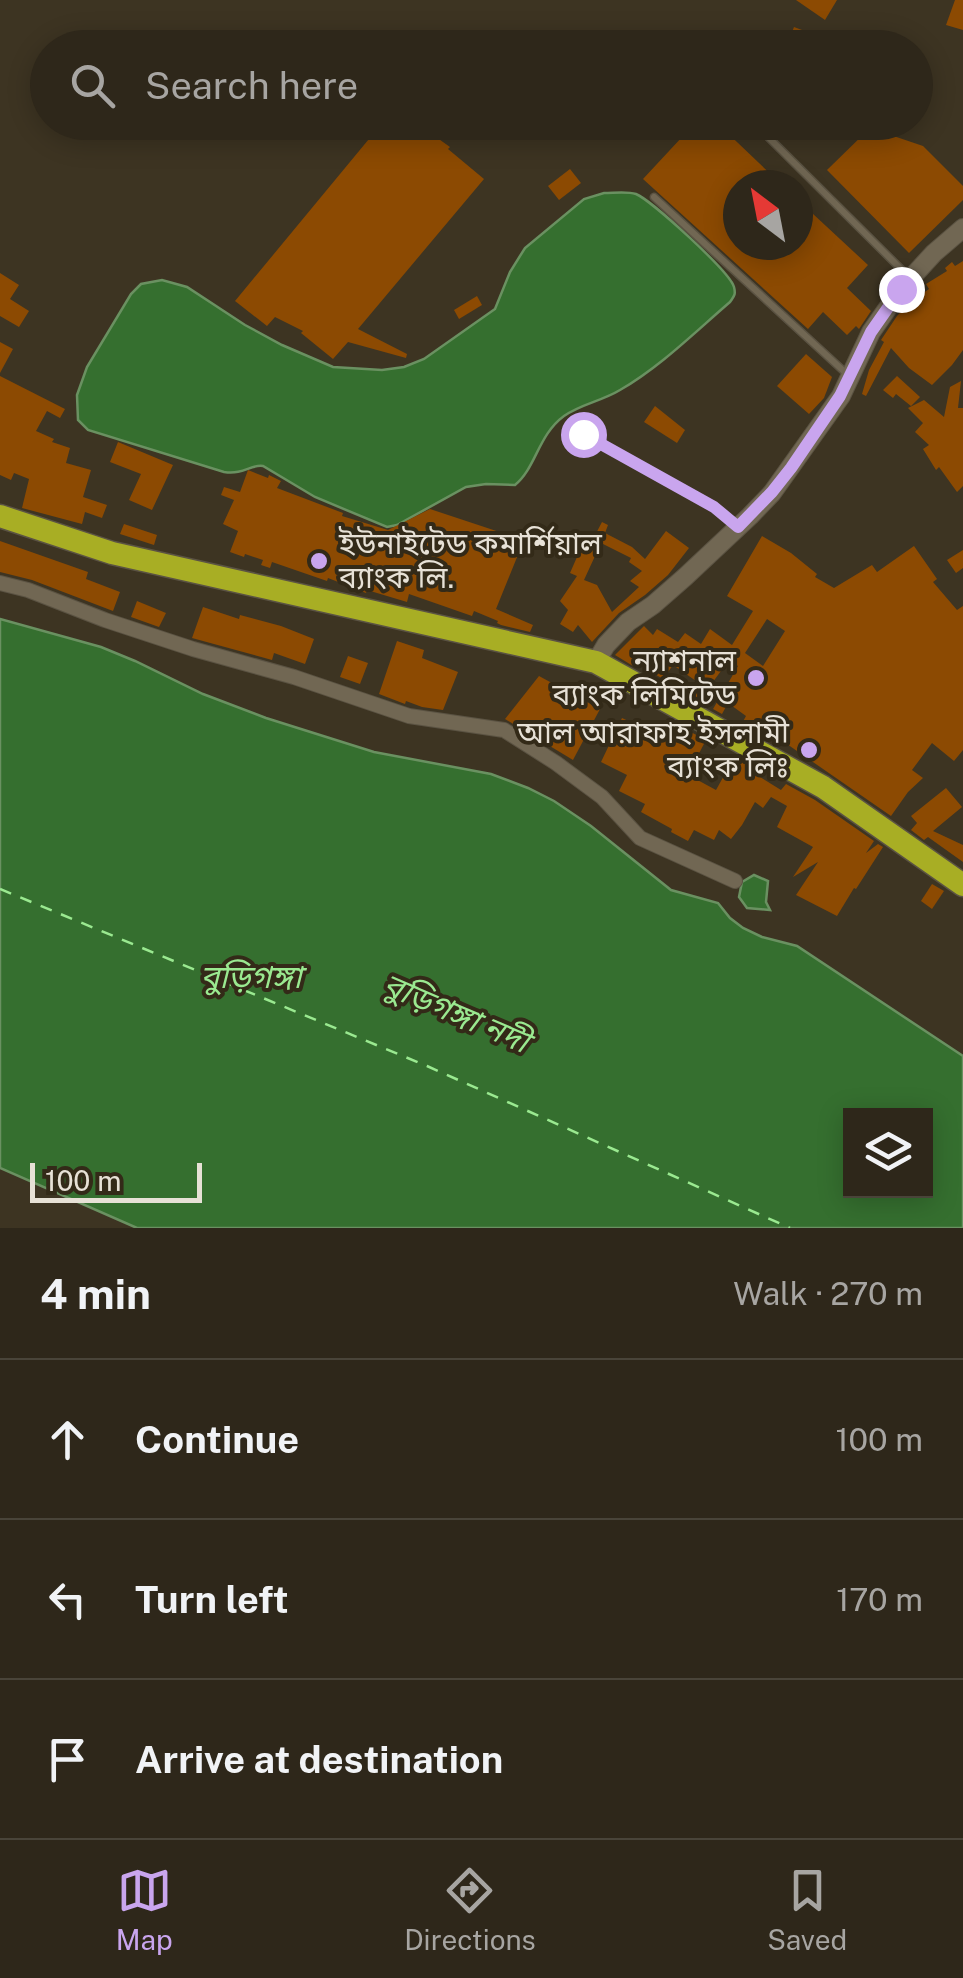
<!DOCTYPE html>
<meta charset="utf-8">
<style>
:root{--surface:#2e271a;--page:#362f23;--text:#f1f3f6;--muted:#a7a5a2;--line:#494439;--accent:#c9a5ee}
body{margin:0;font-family:"Public Sans","Noto Sans Bengali",sans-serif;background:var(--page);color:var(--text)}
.controls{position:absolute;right:30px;bottom:30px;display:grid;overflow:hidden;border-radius:0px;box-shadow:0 5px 25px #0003}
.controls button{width:90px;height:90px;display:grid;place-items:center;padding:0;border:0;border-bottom:2px solid var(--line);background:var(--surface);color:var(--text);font:50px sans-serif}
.compass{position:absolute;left:723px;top:170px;width:90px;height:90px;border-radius:50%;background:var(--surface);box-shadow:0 5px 25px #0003;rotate:328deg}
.scale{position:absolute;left:30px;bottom:25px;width:172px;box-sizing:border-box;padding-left:10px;border:5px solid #e7e1d6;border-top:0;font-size:28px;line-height:35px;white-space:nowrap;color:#e7e1d6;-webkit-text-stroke:8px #332a18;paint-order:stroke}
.stop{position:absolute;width:30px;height:30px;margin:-22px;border:8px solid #c9a5ee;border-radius:50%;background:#fff}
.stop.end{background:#c9a5ee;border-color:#fff;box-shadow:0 2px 10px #0008}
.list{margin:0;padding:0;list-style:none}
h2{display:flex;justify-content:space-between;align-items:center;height:130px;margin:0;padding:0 40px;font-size:42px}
h2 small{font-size:32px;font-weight:400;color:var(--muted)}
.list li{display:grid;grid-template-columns:65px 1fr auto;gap:30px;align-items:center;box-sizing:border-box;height:160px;padding:0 40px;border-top:2px solid var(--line)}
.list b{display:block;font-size:38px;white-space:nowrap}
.list em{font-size:32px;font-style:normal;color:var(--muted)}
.icon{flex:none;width:55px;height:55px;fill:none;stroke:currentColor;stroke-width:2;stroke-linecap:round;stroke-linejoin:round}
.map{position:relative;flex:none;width:963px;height:1228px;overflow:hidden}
.search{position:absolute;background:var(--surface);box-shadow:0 5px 25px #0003;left:30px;right:30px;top:30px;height:110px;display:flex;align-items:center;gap:25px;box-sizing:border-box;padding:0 35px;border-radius:55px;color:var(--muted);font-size:38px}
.sheet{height:610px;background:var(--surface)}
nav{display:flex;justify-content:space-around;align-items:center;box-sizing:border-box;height:140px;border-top:2px solid var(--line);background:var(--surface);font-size:28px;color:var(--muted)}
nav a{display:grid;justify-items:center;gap:5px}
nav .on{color:var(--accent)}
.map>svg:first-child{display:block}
.water{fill:#356f2f;stroke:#6a9161;stroke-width:2.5;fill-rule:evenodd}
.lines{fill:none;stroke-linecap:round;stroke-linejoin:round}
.ferry{stroke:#9ae990;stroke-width:2.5;stroke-dasharray:12 10;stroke-linecap:butt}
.building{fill:#8c4a02;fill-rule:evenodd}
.service-casing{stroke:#5b5343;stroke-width:9}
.minor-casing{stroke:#5b5343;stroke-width:16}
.tertiary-casing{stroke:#5b5343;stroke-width:20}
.trunk-casing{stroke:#5b5343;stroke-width:25}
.service{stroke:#716753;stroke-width:6}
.minor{stroke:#716753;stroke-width:14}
.tertiary{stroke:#716753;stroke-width:18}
.trunk{stroke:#a8ae24;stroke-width:22}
.route{stroke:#c9a5ee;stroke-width:12}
.poi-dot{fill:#c9a5ee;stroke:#332a18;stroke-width:4}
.labels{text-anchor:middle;stroke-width:8;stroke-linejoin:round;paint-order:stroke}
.poi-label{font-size:30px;fill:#e7e1d6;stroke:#332a18;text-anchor:end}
.water-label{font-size:32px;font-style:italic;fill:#9ae990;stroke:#332a18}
</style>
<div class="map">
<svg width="963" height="1228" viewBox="0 0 963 1228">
<rect width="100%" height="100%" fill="#3d3422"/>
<g class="water">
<path d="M604,193C614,193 627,191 636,194C651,200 730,272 734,287C736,295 734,296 730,302C695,332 660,367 620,390C602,401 581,404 564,416C538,435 536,468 515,485L486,484L466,487L397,525L387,527L315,497L263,466C251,464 244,475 224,472L88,430L78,420L77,395L87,367L131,294L141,284L162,280L187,287L245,325L282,345L333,367L382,370L404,367L424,359L495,309L510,272L525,248L584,199Z"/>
<path d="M0,619L101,647L135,661L203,694L266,718L374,752L491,774L528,788L554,801L591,826L671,890L718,903L730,918L743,928L762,937L797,946L963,1056V1228H137L0,1168ZM850,1116H926V1190H850Z"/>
<polygon points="754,875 768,881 766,902 770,910 747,908 739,897 742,882"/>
</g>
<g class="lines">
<polyline class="ferry" points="0,889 427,1066 790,1228"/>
</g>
<g class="building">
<polygon points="796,0 837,0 825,20"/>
<polygon points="955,0 963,0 963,30 946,25"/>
<polygon points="794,27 826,39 823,48 803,48 788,42"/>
<polygon points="383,122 415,122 450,147 448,149 484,179 358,329 407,354 406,358 348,342 333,359 301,333 303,331 275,317 267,326 235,301"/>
<polygon points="696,122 716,122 782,185 738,185 738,245 798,245 798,200 868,265 847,288 871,311 859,329 856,326 847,335 823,312 808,329 643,179"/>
<polygon points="870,128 923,146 963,186 963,200 909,253 827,170"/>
<polygon points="570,169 581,183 559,200 548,186"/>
<polygon points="963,261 963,350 952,365 932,385 909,368 891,348 866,396 862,394 869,370 884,342 881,340 897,316 910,302 929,289 926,284 947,271 945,268 952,262 955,266"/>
<polygon points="0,273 19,285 10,299 29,311 19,327 0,316"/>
<polygon points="477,296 482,305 459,319 454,310"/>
<polygon points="0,342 13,349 0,373"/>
<polygon points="806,354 832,377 824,398 809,414 777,386"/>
<polygon points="0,376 65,409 60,418 47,411 36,431 54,439 52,442 70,448 66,463 91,470 83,497 107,505 102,518 85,512 82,524 22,508 29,479 14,473 11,480 0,475"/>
<polygon points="897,376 920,397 911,406 896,394 893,398 883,390"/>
<polygon points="961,381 958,408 963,408 963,486 957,492 939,467 936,470 923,449 929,445 915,432 923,423 908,408 924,400 944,417 950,387"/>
<polygon points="655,406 685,430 677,443 644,422"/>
<polygon points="118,442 173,465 152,510 129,500 141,474 110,462"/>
<polygon points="248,470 268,478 269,475 281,481 277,488 343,513 342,516 388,530 430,509 524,540 496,609 533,625 530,632 501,625 497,623 498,621 474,611 472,616 409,594 407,602 367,590 366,593 328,578 327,581 272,562 270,568 261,565 263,560 245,554 244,557 230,552 238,531 223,524 234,500 221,495 224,487 240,492"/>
<path d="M602,522L608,525L605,533L632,547L645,559L666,531L689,548L668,575L645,595L619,613L592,642L578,625L573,632L560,624L568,610L560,601L577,576L570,573L584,541L591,543ZM601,543L631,558L629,562L642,571L630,581L639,587L612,612L597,585L584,580Z"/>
<polygon points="124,524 157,535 154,545 120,534"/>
<path d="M762,536L791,553L817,574L815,577L834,588L872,565L877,572L914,546L937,579L933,582L957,610L963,606V750L954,761L932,743L912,770L923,778L908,792L891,816L771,733L768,739L741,725L746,716L728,703L722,714L713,709L738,666L729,660L699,701L689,696L699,683L673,665L663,679L653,673L662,660L646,648L633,666L615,655L644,626L653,635L657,629L678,642L685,633L701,644L710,629L732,645L753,611L727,596ZM767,619L785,631L763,666L745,653Z"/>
<polygon points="0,541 88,572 86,579 120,592 113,611 32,580 0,572"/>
<polygon points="963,550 963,568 956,573 947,560"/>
<polygon points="137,601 166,613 159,627 131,617"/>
<polygon points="203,607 239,619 240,615 281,626 314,639 305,664 274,653 272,660 192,638"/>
<polygon points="397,641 424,650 422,658 458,672 443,710 422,707 406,701 405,704 379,694"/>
<polygon points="348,656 368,663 360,684 340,677"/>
<polygon points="539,676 600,709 573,760 505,719"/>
<polygon points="622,718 650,731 654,724 668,732 670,728 680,733 683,728 706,740 695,761 700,763 692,777 716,790 735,756 760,769 757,775 781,790 786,784 815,800 874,841 866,853 878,844 883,847 856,889 854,888 837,916 796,895 818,862 793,877 813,847 777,827 787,806 771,797 763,808 755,802 742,825 731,839 719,830 714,840 694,830 688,841 671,832 672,829 641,812 645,804 619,791 627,775 601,762"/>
<polygon points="946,788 962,807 933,831 963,845 963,862 928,837 924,840 911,830 917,823 911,816"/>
<polygon points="932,884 944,891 932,909 921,901"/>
</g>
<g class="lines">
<g class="service-casing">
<g id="service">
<polyline points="753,122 909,277"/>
<polyline points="654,197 848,375"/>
<polyline points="583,434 714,507 737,526"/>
</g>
</g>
<g class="minor-casing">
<polyline id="minor" points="0,583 28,590 105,620 193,649 294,677 409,716 504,730 556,763 602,797 640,838 735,881"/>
</g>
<g class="tertiary-casing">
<polyline id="tertiary" points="596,662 606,645 628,622 653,605 685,577 750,516 772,493 841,396 871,332 901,289 934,253 963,228"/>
</g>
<g class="trunk-casing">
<polyline id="trunk" points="0,516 112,553 596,662 823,787 963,885"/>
</g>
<use href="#service" class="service"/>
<use href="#minor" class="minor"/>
<use href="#tertiary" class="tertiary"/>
<use href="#trunk" class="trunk"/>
</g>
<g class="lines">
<polyline class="route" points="583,434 714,507 738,527 772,492 791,468 840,396 871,332 901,289"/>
</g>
<g class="poi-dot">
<circle cx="319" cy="561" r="10"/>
<circle cx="756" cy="678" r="10"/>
<circle cx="809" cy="750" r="10"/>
</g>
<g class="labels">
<g class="poi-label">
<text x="339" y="554" text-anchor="start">ইউনাইটেড কমার্শিয়াল<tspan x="339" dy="34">ব্যাংক লি.</tspan></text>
<text x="736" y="671">ন্যাশনাল<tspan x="736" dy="34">ব্যাংক লিমিটেড</tspan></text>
<text x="789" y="743">আল আরাফাহ ইসলামী<tspan x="789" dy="34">ব্যাংক লিঃ</tspan></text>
</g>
<g class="water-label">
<text x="251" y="988">বুড়িগঙ্গা</text>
<text transform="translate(456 1013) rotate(23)" y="11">বুড়িগঙ্গা নদী</text>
</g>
</g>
</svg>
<div class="controls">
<button><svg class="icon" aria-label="layers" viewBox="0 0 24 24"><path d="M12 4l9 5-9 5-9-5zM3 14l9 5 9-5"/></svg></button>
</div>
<svg class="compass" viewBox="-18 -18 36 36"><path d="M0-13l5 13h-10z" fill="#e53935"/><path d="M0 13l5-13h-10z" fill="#a7a5a2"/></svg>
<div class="scale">100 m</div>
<div class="stop" style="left:583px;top:434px"></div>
<div class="stop end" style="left:901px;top:289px"></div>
<div class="search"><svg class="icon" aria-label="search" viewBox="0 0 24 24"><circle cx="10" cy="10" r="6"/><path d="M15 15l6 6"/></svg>Search here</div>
</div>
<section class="sheet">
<h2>4 min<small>Walk · 270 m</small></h2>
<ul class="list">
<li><svg class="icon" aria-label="ahead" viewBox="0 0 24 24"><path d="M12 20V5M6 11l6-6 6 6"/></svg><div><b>Continue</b></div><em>100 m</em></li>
<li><svg class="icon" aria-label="left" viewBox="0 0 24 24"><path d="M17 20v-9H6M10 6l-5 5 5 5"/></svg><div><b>Turn left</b></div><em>170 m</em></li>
<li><svg class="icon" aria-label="arrive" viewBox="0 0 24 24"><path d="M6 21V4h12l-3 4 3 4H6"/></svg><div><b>Arrive at destination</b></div></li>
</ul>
</section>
<nav>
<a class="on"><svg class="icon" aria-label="map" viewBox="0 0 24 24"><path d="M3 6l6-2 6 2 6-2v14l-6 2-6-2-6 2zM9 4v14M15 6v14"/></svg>Map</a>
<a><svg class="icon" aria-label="directions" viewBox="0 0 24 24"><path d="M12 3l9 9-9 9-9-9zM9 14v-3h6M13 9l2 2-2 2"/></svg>Directions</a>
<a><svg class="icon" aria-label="saved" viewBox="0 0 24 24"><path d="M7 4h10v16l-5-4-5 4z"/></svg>Saved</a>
</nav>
